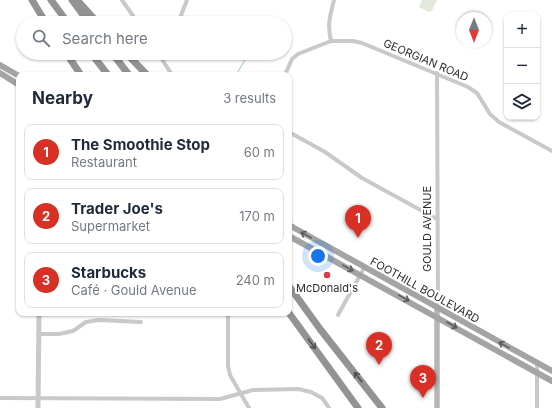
<!DOCTYPE html>
<meta charset="utf-8">
<style>
:root{--surface:#fff;--page:#f6f6f7;--text:#1f2937;--muted:#747a83;--line:#e0e1e3;--accent:#d93025}
body{margin:0;font-family:Inter,sans-serif;background:var(--page);color:var(--text)}
.controls{position:absolute;right:12px;top:12px;display:grid;overflow:hidden;border-radius:8px;box-shadow:0 1px 3px #0004}
.controls button{width:36px;height:36px;display:grid;place-items:center;padding:0;border:0;border-bottom:1px solid var(--line);background:var(--surface);color:var(--text);font:20px sans-serif}
.compass{position:absolute;left:456px;top:12px;width:36px;height:36px;border-radius:50%;background:var(--surface);box-shadow:0 1px 3px #0004;rotate:180deg}
.you{position:absolute;left:318px;top:256px;width:14px;height:14px;margin:-10px;border:3px solid #fff;border-radius:50%;background:#1a73e8;box-shadow:0 0 0 6px #1a73e833}
.badge{display:grid;place-items:center;width:26px;height:26px;border-radius:50%;background:var(--accent);color:#fff;font-size:13px;font-weight:700}
.pin{position:absolute;translate:-50% -33px;filter:drop-shadow(0 1px 2px #0008)}
.pin::after{content:'';position:absolute;top:21px;width:14px;height:12px;background:inherit;clip-path:polygon(0 0,100% 0,50% 100%)}
.list{margin:0;padding:0;list-style:none}
h2{display:flex;justify-content:space-between;align-items:center;height:52px;margin:0;padding:0 16px;font-size:17px}
h2 small{font-size:13px;font-weight:400;color:var(--muted)}
.list li{display:grid;grid-template-columns:26px 1fr auto;gap:12px;align-items:center;box-sizing:border-box;height:56px;margin:0 8px 8px;padding:0 8px;border:1px solid var(--line);border-radius:8px}
.list b{display:block;font-size:15px;white-space:nowrap}
.list p{margin:0;font-size:13px;white-space:nowrap;color:var(--muted)}
.list em{font-size:13px;font-style:normal;color:var(--muted)}
.icon{flex:none;width:22px;height:22px;fill:none;stroke:currentColor;stroke-width:2;stroke-linecap:round;stroke-linejoin:round}
.map{position:relative;flex:none;width:552px;height:408px;overflow:hidden}
.search{position:absolute;background:var(--surface);box-shadow:0 1px 3px #0004;left:16px;top:16px;width:276px;height:44px;display:flex;align-items:center;gap:10px;box-sizing:border-box;padding:0 14px;border-radius:22px;color:var(--muted);font-size:15px}
.panel{position:absolute;background:var(--surface);box-shadow:0 1px 3px #0004;left:16px;top:72px;width:276px;height:244px;border-radius:8px}
.map>svg:first-child{display:block}
.green{fill:#e2e9da}
.lines{fill:none;stroke-linecap:round;stroke-linejoin:round}
.stream{stroke:#c7dce8;stroke-width:1.5}
.minor{stroke:#c9c9c9;stroke-width:4}
.tertiary{stroke:#c9c9c9;stroke-width:5}
.secondary{stroke:#b6b6b6;stroke-width:5.5}
.primary{stroke:#a4a4a4;stroke-width:6}
.motorway{stroke:#939393;stroke-width:7}
.oneway{stroke:#5c5c5c}
.oneway2{stroke:#505050}
.poi-dot{fill:#d73a49;stroke:#fff;stroke-width:1.5}
.labels{text-anchor:middle;stroke-width:4;stroke-linejoin:round;paint-order:stroke}
.street-label{font-size:11px;fill:#2c2c2c;stroke:#fff}
.poi-label{font-size:11px;fill:#2c2c2c;stroke:#fff}
</style>
<div class="map">
<svg width="552" height="408" viewBox="0 0 552 408">
<rect width="100%" height="100%" fill="#fff"/>
<polygon class="green" points="422,0 437,0 432,11 429,12 419,7"/>
<g class="lines">
<polyline class="stream" points="236,75 249,53"/>
<g class="minor">
<polyline points="122,0 138,23"/>
<polyline points="178,23 187,0"/>
<path d="M331,41C327,24 330,16 334,0"/>
<polyline points="158,53 172,75"/>
<polyline points="285,75 292,59 298,54 331,41 353,41 362,43 468,87 477,93 490,114 499,122 552,151"/>
<polyline points="289,132 325,152 362,178 437,219"/>
<polyline points="437,308 438,300 437,73"/>
<polyline points="228,313 228,366 230,375 249,408"/>
<polyline points="338,315 364,268"/>
<polyline points="38,334 59,334 73,331 86,322 99,320 141,322"/>
<polyline points="537,363 537,408"/>
<polyline points="0,398 220,399 253,390 298,389 311,392 322,398 329,408"/>
</g>
<polyline class="tertiary" points="38,408 39,313"/>
<polyline class="secondary" points="437,308 437,408"/>
<g class="primary">
<polyline points="0,65 19,76"/>
<polyline points="0,73 19,85"/>
<polyline points="289,225 552,371"/>
<polyline points="289,236 552,381"/>
</g>
<g class="motorway">
<polyline points="32,0 46,23"/>
<polyline points="51,0 68,23"/>
<polyline points="72,0 89,23"/>
<polyline points="77,0 98,23"/>
<polyline points="66,53 81,75"/>
<polyline points="91,53 108,75"/>
<polyline points="112,53 129,75"/>
<polyline points="126,53 147,75"/>
<polyline points="289,286 320,329 382,408"/>
<polyline points="289,313 358,408"/>
</g>
</g>
<defs><path id="oneway-shaft" d="M-6 0H5M1.5-3L5.5 0L1.5 3" fill="none" stroke-width="1.6" stroke-linecap="round" stroke-linejoin="round"/></defs>
<g class="oneway">
<use href="#oneway-shaft" transform="translate(306 235) rotate(-151)"/>
<use href="#oneway-shaft" transform="translate(348 268) rotate(29)"/>
<use href="#oneway-shaft" transform="translate(404 298) rotate(29)"/>
<use href="#oneway-shaft" transform="translate(452 325) rotate(30)"/>
<use href="#oneway-shaft" transform="translate(504 345) rotate(-151)"/>
</g>
<g class="oneway2">
<use href="#oneway-shaft" transform="translate(312 344) rotate(53)"/>
<use href="#oneway-shaft" transform="translate(358 377) rotate(-128)"/>
</g>
<circle class="poi-dot" cx="327" cy="275" r="4"/>
<g class="labels">
<g class="street-label">
<text transform="translate(426 60) rotate(23)" y="4">GEORGIAN ROAD</text>
<text transform="translate(427 229) rotate(-90)" y="4">GOULD AVENUE</text>
<text transform="translate(425 290) rotate(29)" y="4">FOOTHILL BOULEVARD</text>
</g>
<g class="poi-label">
<text x="327" y="292">McDonald's</text>
</g>
</g>
</svg>
<div class="controls">
<button>+</button>
<button>−</button>
<button><svg class="icon" aria-label="layers" viewBox="0 0 24 24"><path d="M12 4l9 5-9 5-9-5zM3 14l9 5 9-5"/></svg></button>
</div>
<svg class="compass" viewBox="-18 -18 36 36"><path d="M0-13l5 13h-10z" fill="#e53935"/><path d="M0 13l5-13h-10z" fill="#747a83"/></svg>
<div class="you"></div>
<div class="pin badge" style="left:358px;top:238px">1</div>
<div class="pin badge" style="left:379px;top:365px">2</div>
<div class="pin badge" style="left:423px;top:398px">3</div>
<div class="search"><svg class="icon" aria-label="search" viewBox="0 0 24 24"><circle cx="10" cy="10" r="6"/><path d="M15 15l6 6"/></svg>Search here</div>
<section class="panel">
<h2>Nearby<small>3 results</small></h2>
<ul class="list">
<li><span class="badge">1</span><div><b>The Smoothie Stop</b><p>Restaurant</p></div><em>60 m</em></li>
<li><span class="badge">2</span><div><b>Trader Joe's</b><p>Supermarket</p></div><em>170 m</em></li>
<li><span class="badge">3</span><div><b>Starbucks</b><p>Café · Gould Avenue</p></div><em>240 m</em></li>
</ul>
</section>
</div>
